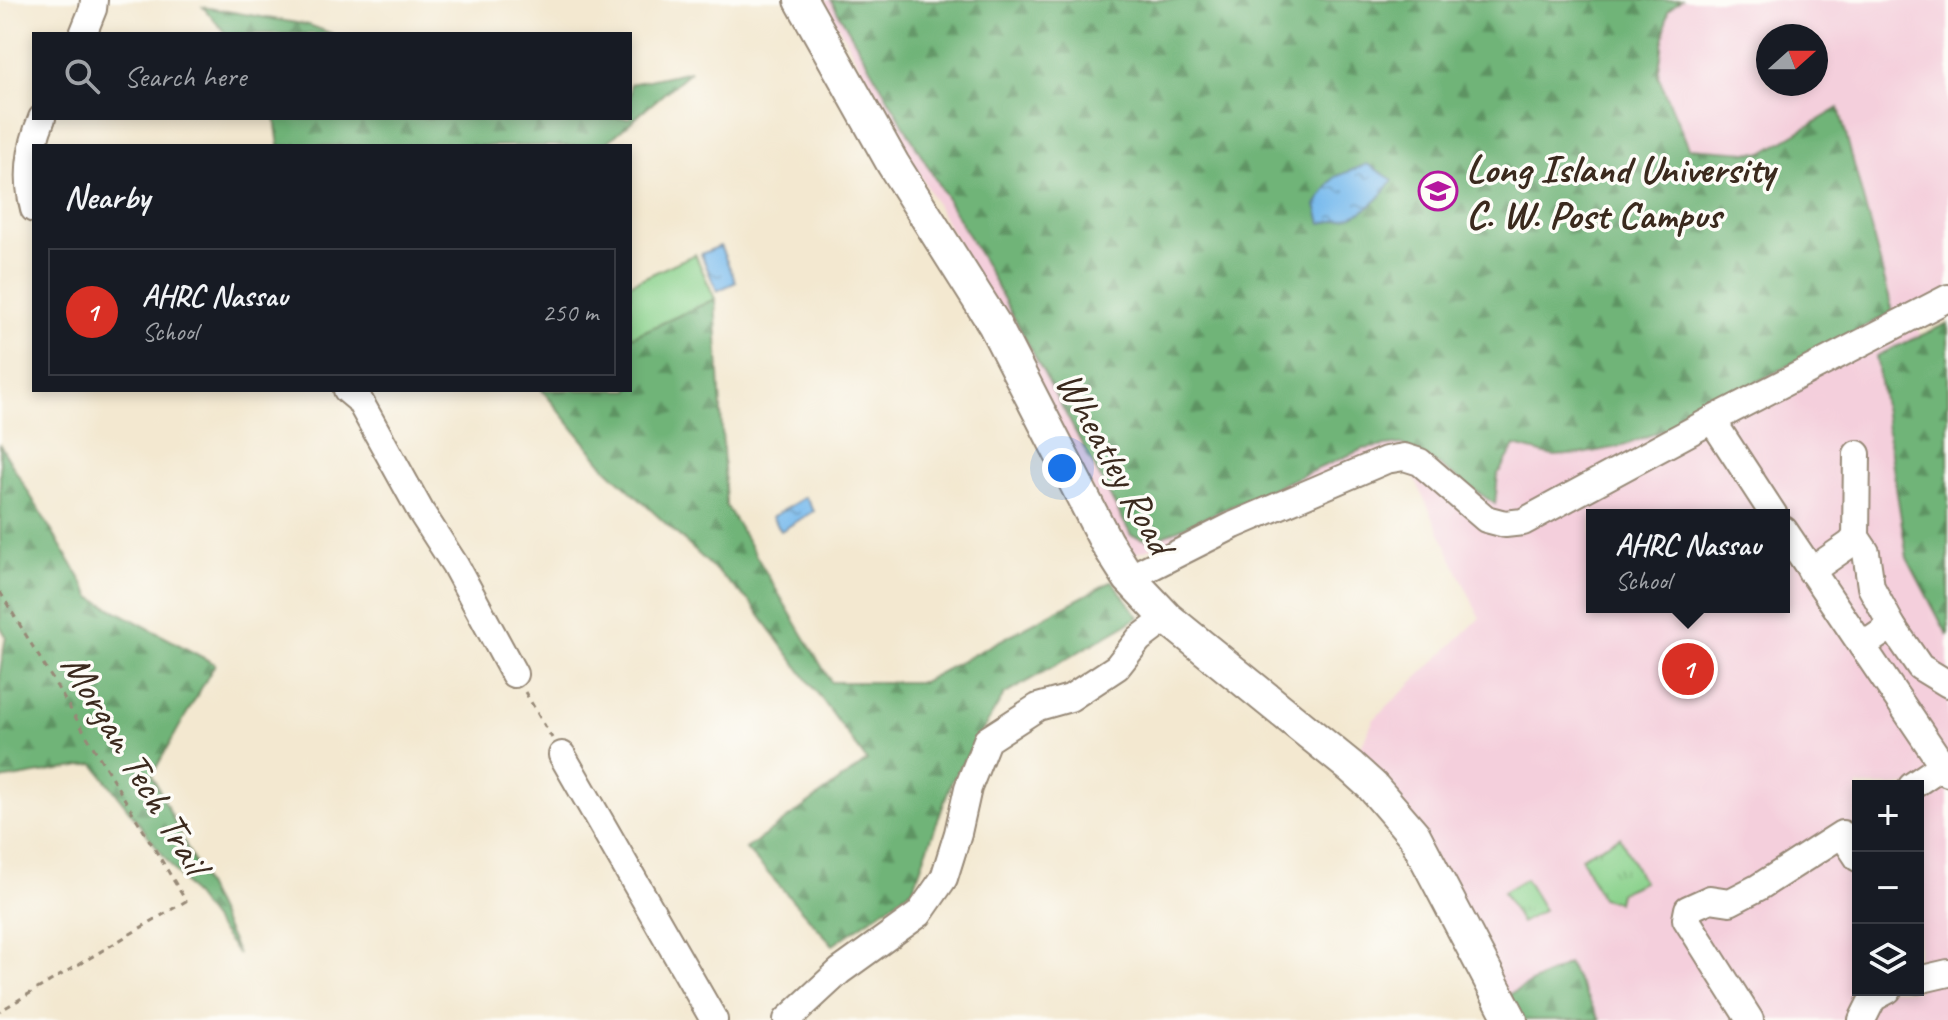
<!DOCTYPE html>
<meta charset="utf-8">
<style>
:root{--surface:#171b24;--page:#242831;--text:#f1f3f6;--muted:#9ea1a6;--line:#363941;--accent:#d93025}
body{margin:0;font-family:Caveat,sans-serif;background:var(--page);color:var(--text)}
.controls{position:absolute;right:24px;bottom:24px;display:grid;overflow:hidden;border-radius:0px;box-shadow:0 4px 12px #0003}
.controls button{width:72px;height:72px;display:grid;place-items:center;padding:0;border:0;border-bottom:2px solid var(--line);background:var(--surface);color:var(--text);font:40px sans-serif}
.compass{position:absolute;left:1756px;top:24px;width:72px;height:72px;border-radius:50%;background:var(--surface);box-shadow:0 4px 12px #0003;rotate:69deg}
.you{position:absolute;left:1062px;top:468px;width:28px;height:28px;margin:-20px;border:6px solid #fff;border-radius:50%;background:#1a73e8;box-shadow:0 0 0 12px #1a73e833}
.badge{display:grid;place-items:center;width:52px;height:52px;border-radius:50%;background:var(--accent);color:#fff;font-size:26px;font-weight:700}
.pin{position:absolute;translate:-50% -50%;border:4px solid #fff;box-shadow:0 2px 8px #0006}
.popup{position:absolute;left:1586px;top:509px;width:204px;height:104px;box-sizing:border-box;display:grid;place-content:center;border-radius:0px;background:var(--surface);filter:drop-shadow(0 2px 6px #0005);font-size:26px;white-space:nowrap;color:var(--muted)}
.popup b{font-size:30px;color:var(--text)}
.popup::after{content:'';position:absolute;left:50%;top:100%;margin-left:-16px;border:16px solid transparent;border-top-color:var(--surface)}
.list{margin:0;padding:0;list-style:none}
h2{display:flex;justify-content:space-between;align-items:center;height:104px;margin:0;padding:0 32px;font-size:34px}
h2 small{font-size:26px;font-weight:400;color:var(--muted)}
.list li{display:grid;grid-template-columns:52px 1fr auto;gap:24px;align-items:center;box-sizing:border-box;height:128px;margin:0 16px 16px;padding:0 16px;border:2px solid var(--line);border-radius:0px}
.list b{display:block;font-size:30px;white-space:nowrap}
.list p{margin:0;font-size:26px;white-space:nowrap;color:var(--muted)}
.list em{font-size:26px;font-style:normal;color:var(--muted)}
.icon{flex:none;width:44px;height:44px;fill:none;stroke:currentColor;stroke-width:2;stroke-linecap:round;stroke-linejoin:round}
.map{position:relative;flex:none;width:1948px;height:1020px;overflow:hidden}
.search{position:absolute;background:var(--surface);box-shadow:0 4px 12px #0003;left:32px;top:32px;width:600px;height:88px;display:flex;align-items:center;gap:20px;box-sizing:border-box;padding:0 28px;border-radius:0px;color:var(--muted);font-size:30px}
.panel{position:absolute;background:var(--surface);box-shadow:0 4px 12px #0003;left:32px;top:144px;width:600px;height:248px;border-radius:0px}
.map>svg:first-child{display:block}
.built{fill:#f4cfdc;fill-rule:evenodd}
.grass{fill:#8bd28d;stroke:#637e56;stroke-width:2}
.forest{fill:url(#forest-firs);stroke:#566f4b;stroke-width:2}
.park{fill:url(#park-tufts);stroke:#637e56;stroke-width:2}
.water{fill:url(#water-ripples);stroke:#597286;stroke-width:2}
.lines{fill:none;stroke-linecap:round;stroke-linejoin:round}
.minor-casing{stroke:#978977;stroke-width:30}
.major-casing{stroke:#978977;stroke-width:36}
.path{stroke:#978977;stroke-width:3;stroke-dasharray:6 6;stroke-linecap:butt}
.minor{stroke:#fff;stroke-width:26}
.major{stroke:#fff;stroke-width:32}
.labels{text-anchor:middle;stroke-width:7;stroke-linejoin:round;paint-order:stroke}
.poi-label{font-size:40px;font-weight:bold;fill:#3b2a1e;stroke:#fdfcf7;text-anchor:start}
.street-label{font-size:40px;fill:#3b2a1e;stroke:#fdfcf7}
</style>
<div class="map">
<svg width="1948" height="1020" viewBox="0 0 1948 1020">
<defs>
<pattern id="forest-firs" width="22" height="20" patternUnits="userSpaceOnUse" patternTransform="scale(2)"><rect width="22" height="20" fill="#70b478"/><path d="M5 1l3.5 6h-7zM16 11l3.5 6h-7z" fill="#5d9362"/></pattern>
<pattern id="park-tufts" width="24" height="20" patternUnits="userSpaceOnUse" patternTransform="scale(2)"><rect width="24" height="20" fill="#8bd28d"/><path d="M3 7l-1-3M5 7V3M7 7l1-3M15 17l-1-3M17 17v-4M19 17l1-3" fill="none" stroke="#79b479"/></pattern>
<pattern id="water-ripples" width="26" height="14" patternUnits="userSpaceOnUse" patternTransform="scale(2)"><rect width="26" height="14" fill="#77baed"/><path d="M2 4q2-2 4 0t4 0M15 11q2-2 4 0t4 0" fill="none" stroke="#6397bf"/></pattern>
</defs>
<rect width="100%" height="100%" fill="#fdfcf7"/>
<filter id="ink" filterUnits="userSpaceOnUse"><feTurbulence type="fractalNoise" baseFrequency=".0125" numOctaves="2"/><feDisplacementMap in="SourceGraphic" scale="16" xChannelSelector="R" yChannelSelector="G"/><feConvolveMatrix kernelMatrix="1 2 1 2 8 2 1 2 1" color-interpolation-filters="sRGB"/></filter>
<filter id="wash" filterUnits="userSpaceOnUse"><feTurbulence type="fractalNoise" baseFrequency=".006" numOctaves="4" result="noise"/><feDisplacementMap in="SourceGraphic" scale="32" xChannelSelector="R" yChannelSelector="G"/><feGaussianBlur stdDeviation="1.8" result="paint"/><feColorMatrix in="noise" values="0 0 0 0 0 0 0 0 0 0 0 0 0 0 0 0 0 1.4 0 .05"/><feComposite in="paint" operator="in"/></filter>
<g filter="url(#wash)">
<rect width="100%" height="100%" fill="#f3e8d0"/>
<path class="built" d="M824,0H1948V298L1915,315L1948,452V1020H1600L1568,965L1500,999L1351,767L1374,719L1480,618L1405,458L1386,460L1129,556ZM1768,36H1816V84H1768ZM1592,515H1784V607H1592ZM1858,786H1918V990H1858Z"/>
<polygon class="grass" points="695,254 715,299 632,337 630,333 630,284"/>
<g class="forest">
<polygon points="831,0 1681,0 1668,10 1658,75 1689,148 1763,153 1839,108 1893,312 1663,430 1623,446 1581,454 1553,456 1515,446 1498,474 1495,504 1437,464 1401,444 1363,449 1151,541 1131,535 987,268"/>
<polygon points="203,7 309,25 333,34 226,34"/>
<polygon points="690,71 603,146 279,146 275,118 630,118 630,84"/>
<polygon points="715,299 726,505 831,682 922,682 1112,581 1139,617 1004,695 952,781 913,889 833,945 746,849 867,761 751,603 606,468 542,390 630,390 630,333 632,337"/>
<polygon points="1948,323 1948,636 1907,558 1876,356"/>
<polygon points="0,445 92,598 215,664 152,775 238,954 94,764 0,780 0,671 6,636 0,626"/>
<polygon points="1568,964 1600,1020 1511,1020 1500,999"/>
</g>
<g class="park">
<polygon points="1620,837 1643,882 1619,893 1617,902 1601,898 1581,857"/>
<polygon points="1525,879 1544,910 1521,923 1503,892"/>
</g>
<g class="water">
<path d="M1367,164L1393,180C1373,210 1356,219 1321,223L1316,205L1335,177Z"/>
<polygon points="720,246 736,282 717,291 701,254"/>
<polygon points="805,497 814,511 781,531 772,517"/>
</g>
</g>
<g filter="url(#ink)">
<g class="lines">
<g class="minor-casing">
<g id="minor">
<polyline points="83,34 93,9 94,0"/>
<path d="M34,209C26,179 30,147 42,118"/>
<polyline points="347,390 359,400 421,512 455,565 514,674"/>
<polyline points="1712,420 1774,515"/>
<polyline points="1784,530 1948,773"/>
<polyline points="1856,537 1866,552 1871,587 1892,626"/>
<polyline points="1811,571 1850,544 1856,537 1857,454"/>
<polyline points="1129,578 1234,525 1386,460 1404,457 1420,462 1486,519 1505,524 1523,522 1712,420 1948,298"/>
<polyline points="1862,646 1892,626 1920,667 1948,684"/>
<polyline points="562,755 714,1020"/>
<polyline points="1912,786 1943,765"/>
<polyline points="1918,980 1948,973"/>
<polyline points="787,1020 840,971 919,914 944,878 958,833 968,788 987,740 1038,707 1070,698 1117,667 1139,639 1167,618"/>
<polyline points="1750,1020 1686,919 1688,909 1710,899 1730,902 1759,887 1842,834 1858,858"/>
<polyline points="1862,1020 1873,998 1888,990"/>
</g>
</g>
<g class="major-casing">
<polyline id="major" points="801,0 893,164 994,324 1106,542 1129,578 1167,618 1351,767 1372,786 1414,835 1511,1020"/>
</g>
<g class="path">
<polyline points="0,592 186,901 0,1011"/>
<polyline points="525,692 552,738"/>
</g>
<use href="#minor" class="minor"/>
<use href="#major" class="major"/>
</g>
</g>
<defs>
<g id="university-ring" transform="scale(2)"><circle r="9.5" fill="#fdfcf7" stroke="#b5179e" stroke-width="1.5"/><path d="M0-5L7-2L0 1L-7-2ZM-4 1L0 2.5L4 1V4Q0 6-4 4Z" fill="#b5179e"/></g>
</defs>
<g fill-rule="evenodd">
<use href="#university-ring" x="1438" y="191"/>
</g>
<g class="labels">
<g class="poi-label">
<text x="1466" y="182">Long Island University<tspan x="1466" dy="46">C. W. Post Campus</tspan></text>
</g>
<g class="street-label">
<text transform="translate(1116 462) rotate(61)" y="14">Wheatley Road</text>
<text transform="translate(136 763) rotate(59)" y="14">Morgan Tech Trail</text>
</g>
</g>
</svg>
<div class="controls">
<button>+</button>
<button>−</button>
<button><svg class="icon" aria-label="layers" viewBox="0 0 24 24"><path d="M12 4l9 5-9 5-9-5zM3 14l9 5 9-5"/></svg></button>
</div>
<svg class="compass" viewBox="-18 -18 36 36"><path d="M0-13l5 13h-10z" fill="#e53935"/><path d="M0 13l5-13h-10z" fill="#9ea1a6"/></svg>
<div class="you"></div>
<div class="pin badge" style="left:1688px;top:669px">1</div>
<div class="popup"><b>AHRC Nassau</b>School</div>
<div class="search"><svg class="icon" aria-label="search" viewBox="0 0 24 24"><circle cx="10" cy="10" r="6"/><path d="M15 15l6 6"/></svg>Search here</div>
<section class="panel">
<h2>Nearby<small></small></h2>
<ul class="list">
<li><span class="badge">1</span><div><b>AHRC Nassau</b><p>School</p></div><em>250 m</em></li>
</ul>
</section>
</div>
